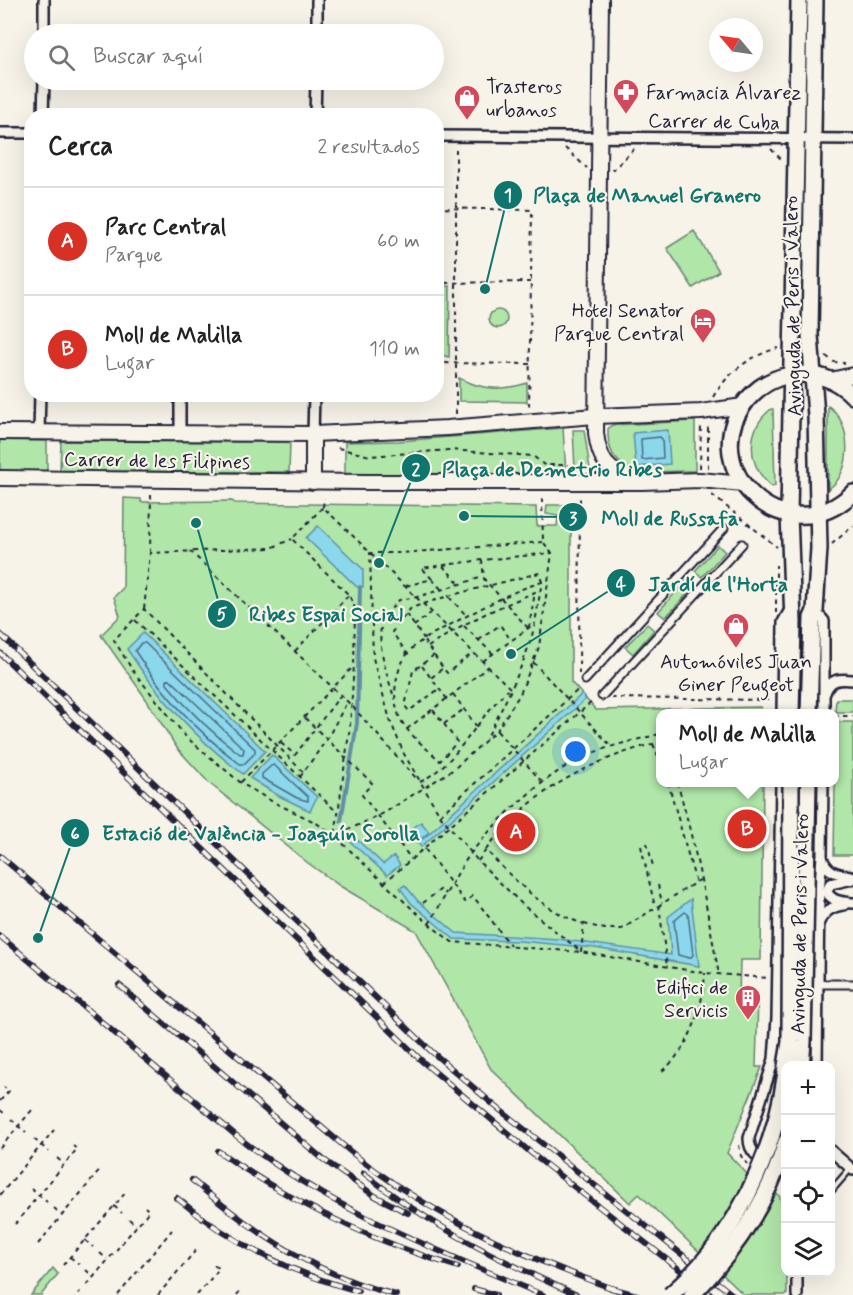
<!DOCTYPE html>
<html lang="es">
<meta charset="utf-8">
<style>
:root{--surface:#fff;--page:#f6f6f6;--text:#222;--muted:#767676;--line:#e0e0e0;--accent:#d93025}
body{margin:0;font-family:Mynerve,sans-serif;background:var(--page);color:var(--text)}
.controls{position:absolute;right:18px;bottom:18px;display:grid;overflow:hidden;border-radius:12px;box-shadow:0 6px 24px #0002}
.controls button{width:54px;height:54px;display:grid;place-items:center;padding:0;border:0;border-bottom:2px solid var(--line);background:var(--surface);color:var(--text);font:30px sans-serif}
.compass{position:absolute;left:709px;top:18px;width:54px;height:54px;border-radius:50%;background:var(--surface);box-shadow:0 6px 24px #0002;rotate:299deg}
.you{position:absolute;left:576px;top:752px;width:21px;height:21px;margin:-15px;border:4px solid #fff;border-radius:50%;background:#1a73e8;box-shadow:0 0 0 9px #1a73e833}
.badge{display:grid;place-items:center;width:39px;height:39px;border-radius:50%;background:var(--accent);color:#fff;font-size:20px;font-weight:700}
.pin{position:absolute;translate:-50% -50%;border:3px solid #fff;box-shadow:0 2px 6px #0006}
.popup{position:absolute;left:656px;top:709px;width:183px;height:78px;box-sizing:border-box;display:grid;place-content:center;border-radius:12px;background:var(--surface);filter:drop-shadow(0 2px 4px #0005);font-size:20px;white-space:nowrap;color:var(--muted)}
.popup b{font-size:22px;color:var(--text)}
.popup::after{content:'';position:absolute;left:50%;top:100%;margin-left:-12px;border:12px solid transparent;border-top-color:var(--surface)}
.list{margin:0;padding:0;list-style:none}
h2{display:flex;justify-content:space-between;align-items:center;height:78px;margin:0;padding:0 24px;font-size:26px}
h2 small{font-size:20px;font-weight:400;color:var(--muted)}
.list li{display:grid;grid-template-columns:39px 1fr auto;gap:18px;align-items:center;box-sizing:border-box;height:108px;padding:0 24px;border-top:2px solid var(--line)}
.list b{display:block;font-size:22px;white-space:nowrap}
.list p{margin:0;font-size:20px;white-space:nowrap;color:var(--muted)}
.list em{font-size:20px;font-style:normal;color:var(--muted)}
.icon{flex:none;width:33px;height:33px;fill:none;stroke:currentColor;stroke-width:2;stroke-linecap:round;stroke-linejoin:round}
.map{position:relative;flex:none;width:853px;height:1295px;overflow:hidden}
.search{position:absolute;background:var(--surface);box-shadow:0 6px 24px #0002;left:24px;top:24px;width:420px;height:66px;display:flex;align-items:center;gap:15px;box-sizing:border-box;padding:0 21px;border-radius:33px;color:var(--muted);font-size:22px}
.panel{position:absolute;background:var(--surface);box-shadow:0 6px 24px #0002;left:24px;top:108px;width:420px;height:294px;border-radius:24px}
.map>svg:first-child{display:block}
.green{fill:#b0e6a8;stroke:#698472;stroke-width:1.5}
.water{fill:#8bd7eb;stroke:#618fa5;stroke-width:1.5}
.lines{fill:none;stroke-linecap:round;stroke-linejoin:round}
.shore{stroke:#4c6a81;stroke-width:1.5}
.stream{stroke:#618fa5;stroke-width:4}
.service-casing{stroke:#22223b;stroke-width:9}
.pedestrian-casing{stroke:#22223b;stroke-width:11}
.minor-casing{stroke:#22223b;stroke-width:14}
.secondary-casing{stroke:#22223b;stroke-width:18}
.primary-casing{stroke:#22223b;stroke-width:20}
.path{stroke:#22223b;stroke-width:2;stroke-dasharray:4.5 4.5;stroke-linecap:butt}
.service{stroke:#f7f3e8;stroke-width:4.5}
.pedestrian{stroke:#f7f3e8;stroke-width:7}
.minor{stroke:#f7f3e8;stroke-width:9}
.secondary{stroke:#f7f3e8;stroke-width:14}
.primary{stroke:#f7f3e8;stroke-width:15}
.rail-casing{stroke:#22223b;stroke-width:6}
.rail{stroke:#f7f3e8;stroke-width:4;stroke-dasharray:11;stroke-linecap:butt}
.primary-bridge-casing{stroke:#22223b;stroke-width:20;stroke-linecap:butt}
.primary-bridge{stroke:#f7f3e8;stroke-width:15}
.labels{text-anchor:middle;stroke-width:4.5;stroke-linejoin:round;paint-order:stroke}
.poi-label{font-size:20px;fill:#22223b;stroke:#f7f3e8;text-anchor:start}
.street-label{font-size:20px;fill:#22223b;stroke:#f7f3e8}
.leader{fill:none;stroke:#0f766e;stroke-width:2}
.callout-dot{fill:#0f766e;stroke:#f7f3e8;stroke-width:2}
.mark-label{font-size:18px;text-anchor:middle;font-weight:bold;fill:#fff}
.callout-label{font-size:21px;text-anchor:middle;font-weight:bold;fill:#0f766e;stroke:#f7f3e8;stroke-width:4.5;stroke-linejoin:round;paint-order:stroke}
</style>
<div class="map">
<svg width="853" height="1295" viewBox="0 0 853 1295">
<rect width="100%" height="100%" fill="#f7f3e8"/>
<filter id="ink" filterUnits="userSpaceOnUse"><feTurbulence type="fractalNoise" baseFrequency=".0167" numOctaves="2"/><feDisplacementMap in="SourceGraphic" scale="12" xChannelSelector="R" yChannelSelector="G"/><feConvolveMatrix kernelMatrix="1 2 1 2 8 2 1 2 1" color-interpolation-filters="sRGB"/></filter>
<g filter="url(#ink)">
<g class="green">
<polygon points="694,231 719,271 693,288 667,248"/>
<polygon points="436,286 450,286 449,357 437,354"/>
<circle cx="498" cy="319" r="9"/>
<path d="M459,378C482,390 502,391 527,383V402L459,401Z"/>
<path d="M828,406C853,422 853,474 828,489Z"/>
<path d="M771,409H773L775,486L772,487C747,466 745,430 771,409Z"/>
<path d="M695,421V471C657,470 606,483 608,429L612,425Z"/>
<polygon points="563,428 566,474 345,474 345,442 399,441"/>
<polygon points="573,430 584,430 590,469 575,469"/>
<polygon points="0,440 47,441 47,471 0,471"/>
<polygon points="61,441 290,442 289,472 60,471"/>
<polygon points="124,498 141,499 141,502 232,501 235,503 536,507 537,526 557,526 558,516 546,514 547,505 571,505 571,682 596,710 761,707 761,713 660,714 660,782 763,783 761,960 740,960 739,998 758,999 756,1067 762,1067 727,1153 751,1178 762,1187 779,1195 783,1207 786,1208 787,1295 744,1295 639,1194 630,1203 491,1069 416,931 340,886 308,863 209,783 177,748 144,696 101,635 120,616 114,597 123,588"/>
<polygon points="718,545 725,552 702,577 695,571"/>
<polygon points="686,581 693,588 665,618 658,612"/>
<polygon points="647,624 654,630 633,654 625,647"/>
<polygon points="836,699 853,699 853,712 835,712"/>
<polygon points="836,722 853,722 853,855 834,855"/>
<polygon points="53,1268 58,1274 41,1295 31,1295"/>
</g>
<g class="water">
<polygon points="668,430 670,464 636,467 633,433"/>
<polygon points="318,526 363,569 363,587 357,587 306,538"/>
<path d="M143,633L265,751L243,774C196,739 159,698 127,649Z"/>
<polygon points="582,694 586,699 421,847 409,831 421,822 429,832 422,838 423,839"/>
<polygon points="272,755 317,797 310,811 279,796 250,778"/>
<polygon points="350,833 383,864 394,856 400,865 387,875 344,836"/>
<polygon points="405,885 417,900 456,933 559,939 671,955 668,917 691,899 699,966 595,948 519,941 454,939 411,903 400,888"/>
</g>
<g class="lines">
<g class="shore">
<polygon points="660,437 662,439 663,458 642,460 641,439"/>
<path d="M141,643H145L255,749V753L244,764H240C199,733 163,695 135,651Z"/>
<path d="M170,679L244,749L243,754H240C213,734 188,710 167,684V680Z"/>
<polygon points="274,765 308,797 308,801 297,798 262,778 262,774 271,766"/>
<polygon points="685,912 688,914 693,955 690,958 678,955 674,921"/>
</g>
<polyline class="stream" points="341,821 357,723 360,587"/>
<g class="service-casing">
<polyline id="service" points="830,1192 851,1168"/>
</g>
<g class="pedestrian-casing">
<g id="pedestrian">
<polyline points="585,680 724,528"/>
<polyline points="602,696 742,544"/>
<polyline points="818,984 853,984"/>
</g>
</g>
<g class="minor-casing">
<g id="minor">
<polyline points="44,34 44,0"/>
<polyline points="317,34 317,0"/>
<polyline points="43,116 44,80"/>
<polyline points="315,116 316,80"/>
<polyline points="0,133 32,133"/>
<polyline points="436,136 853,139"/>
<polyline points="180,394 180,433"/>
<polyline points="39,432 40,394"/>
<polyline points="313,434 314,394"/>
<polyline points="815,611 824,621 824,714"/>
<path d="M825,693C830,678 840,679 853,680"/>
<polyline points="782,714 783,622 791,608"/>
<path d="M781,782L777,1018L774,1059L749,1138C749,1161 771,1159 786,1172"/>
<path d="M822,857C826,872 837,874 851,876"/>
<path d="M853,879L830,884L827,892C832,902 843,902 853,903"/>
<path d="M818,923C825,912 831,906 844,905"/>
<polyline points="817,1066 819,892 822,856 823,782"/>
<polyline points="830,1150 853,1170"/>
<polyline points="797,1295 797,1272"/>
</g>
</g>
<g class="secondary-casing">
<g id="secondary">
<path d="M601,0L596,433C599,460 607,471 634,480"/>
<polyline points="831,380 853,375"/>
<polyline points="0,432 313,434 448,428 595,416 701,412 743,406"/>
<polyline points="0,478 365,482 642,482 700,480 743,484"/>
<polyline points="313,482 313,434"/>
</g>
</g>
<g class="primary-casing">
<g id="primary">
<path d="M853,396C837,379 813,371 790,375C773,378 758,387 747,400C692,467 785,558 853,493"/>
<polyline points="791,714 793,622 789,514 799,0"/>
<polyline points="809,714 812,618 815,611 819,548 816,416 810,335 815,0"/>
<polyline points="807,837 808,782"/>
</g>
</g>
<g class="path">
<polyline points="565,148 587,168"/>
<polyline points="771,149 782,160"/>
<polyline points="611,169 614,169 635,148"/>
<polyline points="436,208 532,210 529,409"/>
<polyline points="436,283 530,282"/>
<polyline points="826,356 834,362 845,363"/>
<polyline points="436,363 530,364"/>
<path d="M713,397C728,372 750,356 778,348"/>
<polyline points="456,414 456,150"/>
<polyline points="338,448 370,456 449,450 533,456 544,465 569,465"/>
<polyline points="700,468 701,425"/>
<polyline points="708,468 708,423"/>
<polyline points="712,495 777,547"/>
<polyline points="323,507 324,498"/>
<polyline points="543,542 402,553 370,553 373,658 390,720 404,754 440,815 478,861 524,906 579,950"/>
<polyline points="832,544 853,526"/>
<polyline points="190,551 352,706 416,778"/>
<polyline points="150,553 151,495"/>
<polyline points="443,566 459,583"/>
<polyline points="432,579 422,568 482,560"/>
<polyline points="406,586 432,579 442,590"/>
<polyline points="448,596 539,573 542,582"/>
<polyline points="144,609 150,553 271,548 292,539"/>
<polyline points="776,613 776,565"/>
<polyline points="406,614 425,640"/>
<polyline points="135,620 337,812"/>
<polyline points="414,626 431,613"/>
<polyline points="528,628 484,579 482,560 552,553"/>
<polyline points="479,640 500,625 511,640"/>
<polyline points="424,641 443,668"/>
<polyline points="428,647 463,625"/>
<polyline points="295,651 349,595"/>
<polyline points="493,654 463,625 489,612 535,592 529,627"/>
<polyline points="408,655 392,632 411,608 448,596 467,616"/>
<polyline points="434,655 413,671 405,706 409,711 439,689"/>
<polyline points="483,661 534,624"/>
<polyline points="533,662 611,746"/>
<polyline points="422,666 431,678"/>
<polyline points="579,674 580,494"/>
<polyline points="510,688 323,507 292,539 349,595 355,608 354,664 350,726 335,836 384,883 429,924 452,942 581,952 705,973 768,978"/>
<path d="M393,694C387,675 374,636 384,618C387,612 395,605 399,600L417,597L483,577"/>
<polyline points="453,694 477,727"/>
<polyline points="611,698 769,700"/>
<polyline points="447,699 431,678 443,668 447,673 473,653"/>
<polyline points="433,710 444,724 464,709"/>
<polyline points="834,716 853,716"/>
<polyline points="305,718 372,783 362,795 412,860"/>
<path d="M444,724L457,742L440,761C426,747 404,732 398,713C391,692 397,660 415,646C428,635 445,628 459,620C486,606 512,591 542,582C539,597 537,613 534,628C525,664 503,707 486,739"/>
<polyline points="407,729 488,667"/>
<polyline points="497,731 543,783"/>
<polyline points="281,743 295,755 340,696"/>
<polyline points="653,744 660,761"/>
<polyline points="303,772 144,609 114,640 133,671 186,737 241,783 273,802 315,822 335,836 384,813 454,769 497,730 520,694 539,647 552,553 543,542 542,498"/>
<polyline points="300,777 327,739 347,702"/>
<polyline points="241,782 354,666"/>
<path d="M420,782C460,761 476,719 508,690"/>
<polyline points="668,782 696,883"/>
<path d="M677,782C696,846 707,910 719,975"/>
<polyline points="440,815 580,688"/>
<polyline points="647,843 653,866"/>
<polyline points="641,846 655,907"/>
<polyline points="425,849 465,902 473,896 510,945"/>
<path d="M486,850C528,792 592,759 660,742"/>
<path d="M478,861L486,850C514,880 545,912 584,924L581,952"/>
<polyline points="384,883 594,700"/>
<polyline points="658,885 662,903"/>
<polyline points="423,903 441,889 446,894"/>
<polyline points="659,905 667,967"/>
<path d="M429,924C443,901 455,875 471,853C498,818 549,771 590,754C612,745 636,740 660,734"/>
<polyline points="584,924 605,929 622,929 701,879"/>
<path d="M662,1071C690,1049 703,1008 705,973"/>
<polyline points="0,1101 9,1091 4,1087"/>
<polyline points="0,1110 4,1113"/>
<polyline points="11,1119 26,1133"/>
<polyline points="34,1139 49,1152"/>
<polyline points="739,1145 741,1156 747,1164"/>
<polyline points="0,1148 32,1110"/>
<polyline points="57,1158 64,1164"/>
<polyline points="31,1189 47,1202"/>
<polyline points="0,1195 54,1130"/>
<polyline points="114,1206 122,1213"/>
<polyline points="54,1208 61,1214"/>
<polyline points="129,1219 136,1225"/>
<polyline points="15,1224 77,1149 73,1146"/>
<polyline points="85,1240 93,1247"/>
<polyline points="38,1244 101,1169"/>
<polyline points="100,1253 107,1259"/>
<polyline points="70,1257 79,1264"/>
<polyline points="63,1265 127,1191"/>
<polyline points="86,1270 93,1276"/>
<polyline points="87,1285 149,1211 145,1207"/>
<polyline points="78,1295 80,1292"/>
<polyline points="118,1295 172,1230"/>
<polyline points="158,1295 196,1250"/>
<polyline points="197,1295 219,1269 214,1265"/>
<polyline points="237,1295 242,1288"/>
</g>
<use href="#service" class="service"/>
<use href="#pedestrian" class="pedestrian"/>
<use href="#minor" class="minor"/>
<use href="#secondary" class="secondary"/>
<use href="#primary" class="primary"/>
<g class="rail-casing">
<g id="rail">
<polyline points="0,634 431,1051 495,1106 733,1295"/>
<polyline points="0,653 423,1062 536,1157 712,1295"/>
<path d="M0,856L351,1152C431,1216 521,1256 617,1290"/>
<path d="M0,936L233,1133C325,1208 435,1249 543,1295"/>
<polyline points="119,985 324,1160 375,1196 408,1213"/>
<path d="M218,1151C292,1203 372,1241 458,1267"/>
<path d="M364,1173C428,1225 503,1262 577,1295"/>
<path d="M192,1180C254,1233 316,1275 396,1295"/>
<path d="M177,1198C230,1243 291,1273 358,1291"/>
<polyline points="611,1288 637,1295"/>
<polyline points="474,1289 496,1295"/>
</g>
</g>
<use href="#rail" class="rail"/>
<g class="primary-bridge-casing">
<g id="primary-bridge">
<polyline points="786,1066 790,1042 791,782"/>
<polyline points="801,1066 803,1042 807,837"/>
<path d="M670,1295C735,1239 774,1156 786,1072"/>
<path d="M692,1295C734,1252 769,1200 786,1142"/>
</g>
</g>
<use href="#primary-bridge" class="primary-bridge"/>
</g>
</g>
<defs>
<g id="pharmacy-pin" transform="scale(1.35)"><path d="M0 17L-7.5 6A9.5 9.5 0 1 1 7.5 6Z" fill="#d1495b" stroke="#f7f3e8"/><path d="M-2-6h4v4h4v4h-4v4h-4v-4h-4v-4h4Z" fill="#fff"/></g>
<g id="shop-pin" transform="scale(1.35)"><path d="M0 17L-7.5 6A9.5 9.5 0 1 1 7.5 6Z" fill="#d1495b" stroke="#f7f3e8"/><path d="M-5-2.5h2.3a2.7 3.5 0 0 1 5.4 0H5L5.5 6h-11ZM-1.5-2.5h3a1.5 2.3 0 0 0-3 0Z" fill="#fff"/></g>
<g id="hotel-pin" transform="scale(1.35)"><path d="M0 17L-7.5 6A9.5 9.5 0 1 1 7.5 6Z" fill="#d1495b" stroke="#f7f3e8"/><path d="M-6-4.5h1.5V1H6V5H4.5V3h-9V5H-6ZM-4 0a1.8 1.8 0 1 1 3.6 0ZM.5 0V-2.5h3Q6-2.5 6 0Z" fill="#fff"/></g>
<g id="building-pin" transform="scale(1.35)"><path d="M0 17L-7.5 6A9.5 9.5 0 1 1 7.5 6Z" fill="#d1495b" stroke="#f7f3e8"/><path d="M-4-6H4V6H1V3H-1V6H-4ZM-2.5-4.3h1.7v1.8h-1.7ZM.8-4.3h1.7v1.8H.8ZM-2.5-1h1.7V.8h-1.7ZM.8-1h1.7V.8H.8Z" fill="#fff"/></g>
</defs>
<g fill-rule="evenodd">
<use href="#pharmacy-pin" x="626" y="92"/>
<use href="#shop-pin" x="467" y="98"/>
<use href="#hotel-pin" x="703" y="321"/>
<use href="#shop-pin" x="736" y="626"/>
<use href="#building-pin" x="748" y="998"/>
</g>
<g class="labels">
<g class="poi-label">
<text x="486" y="93">Trasteros<tspan x="486" dy="23">urbanos</tspan></text>
<text x="646" y="99">Farmacia Álvarez</text>
<text x="684" y="317" text-anchor="end">Hotel Senator<tspan x="684" dy="23">Parque Central</tspan></text>
<text x="736" y="668" text-anchor="middle">Automóviles Juan<tspan x="736" dy="23">Giner Peugeot</tspan></text>
<text x="728" y="994" text-anchor="end">Edifici de<tspan x="728" dy="23">Servicis</tspan></text>
</g>
<g class="street-label">
<text transform="translate(714 121) rotate(1)" y="7">Carrer de Cuba</text>
<text transform="translate(792 306) rotate(-91)" y="7">Avinguda de Peris i Valero</text>
<text transform="translate(157 460) rotate(1)" y="7">Carrer de les Filipines</text>
<text transform="translate(799 924) rotate(-89)" y="7">Avinguda de Peris i Valero</text>
</g>
</g>
<path class="leader" d="M485 289L508 195M379 563L416 468M464 516L573 517M511 654L621 583M196 523L222 614M38 938L75 833"/>
<g class="callout-dot">
<circle cx="485" cy="289" r="6"/>
<circle cx="379" cy="563" r="6"/>
<circle cx="464" cy="516" r="6"/>
<circle cx="511" cy="654" r="6"/>
<circle cx="196" cy="523" r="6"/>
<circle cx="38" cy="938" r="6"/>
<circle cx="508" cy="195" r="15"/>
<circle cx="416" cy="468" r="15"/>
<circle cx="573" cy="517" r="15"/>
<circle cx="621" cy="583" r="15"/>
<circle cx="222" cy="614" r="15"/>
<circle cx="75" cy="833" r="15"/>
</g>
<g class="mark-label">
<text x="508" y="201">1</text>
<text x="416" y="475">2</text>
<text x="573" y="524">3</text>
<text x="621" y="590">4</text>
<text x="222" y="620">5</text>
<text x="75" y="839">6</text>
</g>
<g class="callout-label">
<text x="647" y="202">Plaça de Manuel Granero</text>
<text x="552" y="476">Plaça de Demetrio Ribes</text>
<text x="670" y="525">Moll de Russafa</text>
<text x="718" y="591">Jardí de l'Horta</text>
<text x="326" y="621">Ribes Espai Social</text>
<text x="261" y="840">Estació de València - Joaquín Sorolla</text>
</g>
</svg>
<div class="controls">
<button>+</button>
<button>−</button>
<button><svg class="icon" aria-label="locate" viewBox="0 0 24 24"><circle cx="12" cy="12" r="6"/><path d="M12 2v4M12 18v4M2 12h4M18 12h4"/></svg></button>
<button><svg class="icon" aria-label="layers" viewBox="0 0 24 24"><path d="M12 4l9 5-9 5-9-5zM3 14l9 5 9-5"/></svg></button>
</div>
<svg class="compass" viewBox="-18 -18 36 36"><path d="M0-13l5 13h-10z" fill="#e53935"/><path d="M0 13l5-13h-10z" fill="#767676"/></svg>
<div class="you"></div>
<div class="pin badge" style="left:516px;top:832px">A</div>
<div class="pin badge" style="left:747px;top:829px">B</div>
<div class="popup"><b>Moll de Malilla</b>Lugar</div>
<div class="search"><svg class="icon" aria-label="search" viewBox="0 0 24 24"><circle cx="10" cy="10" r="6"/><path d="M15 15l6 6"/></svg>Buscar aquí</div>
<section class="panel">
<h2>Cerca<small>2 resultados</small></h2>
<ul class="list">
<li><span class="badge">A</span><div><b>Parc Central</b><p>Parque</p></div><em>60 m</em></li>
<li><span class="badge">B</span><div><b>Moll de Malilla</b><p>Lugar</p></div><em>110 m</em></li>
</ul>
</section>
</div>
